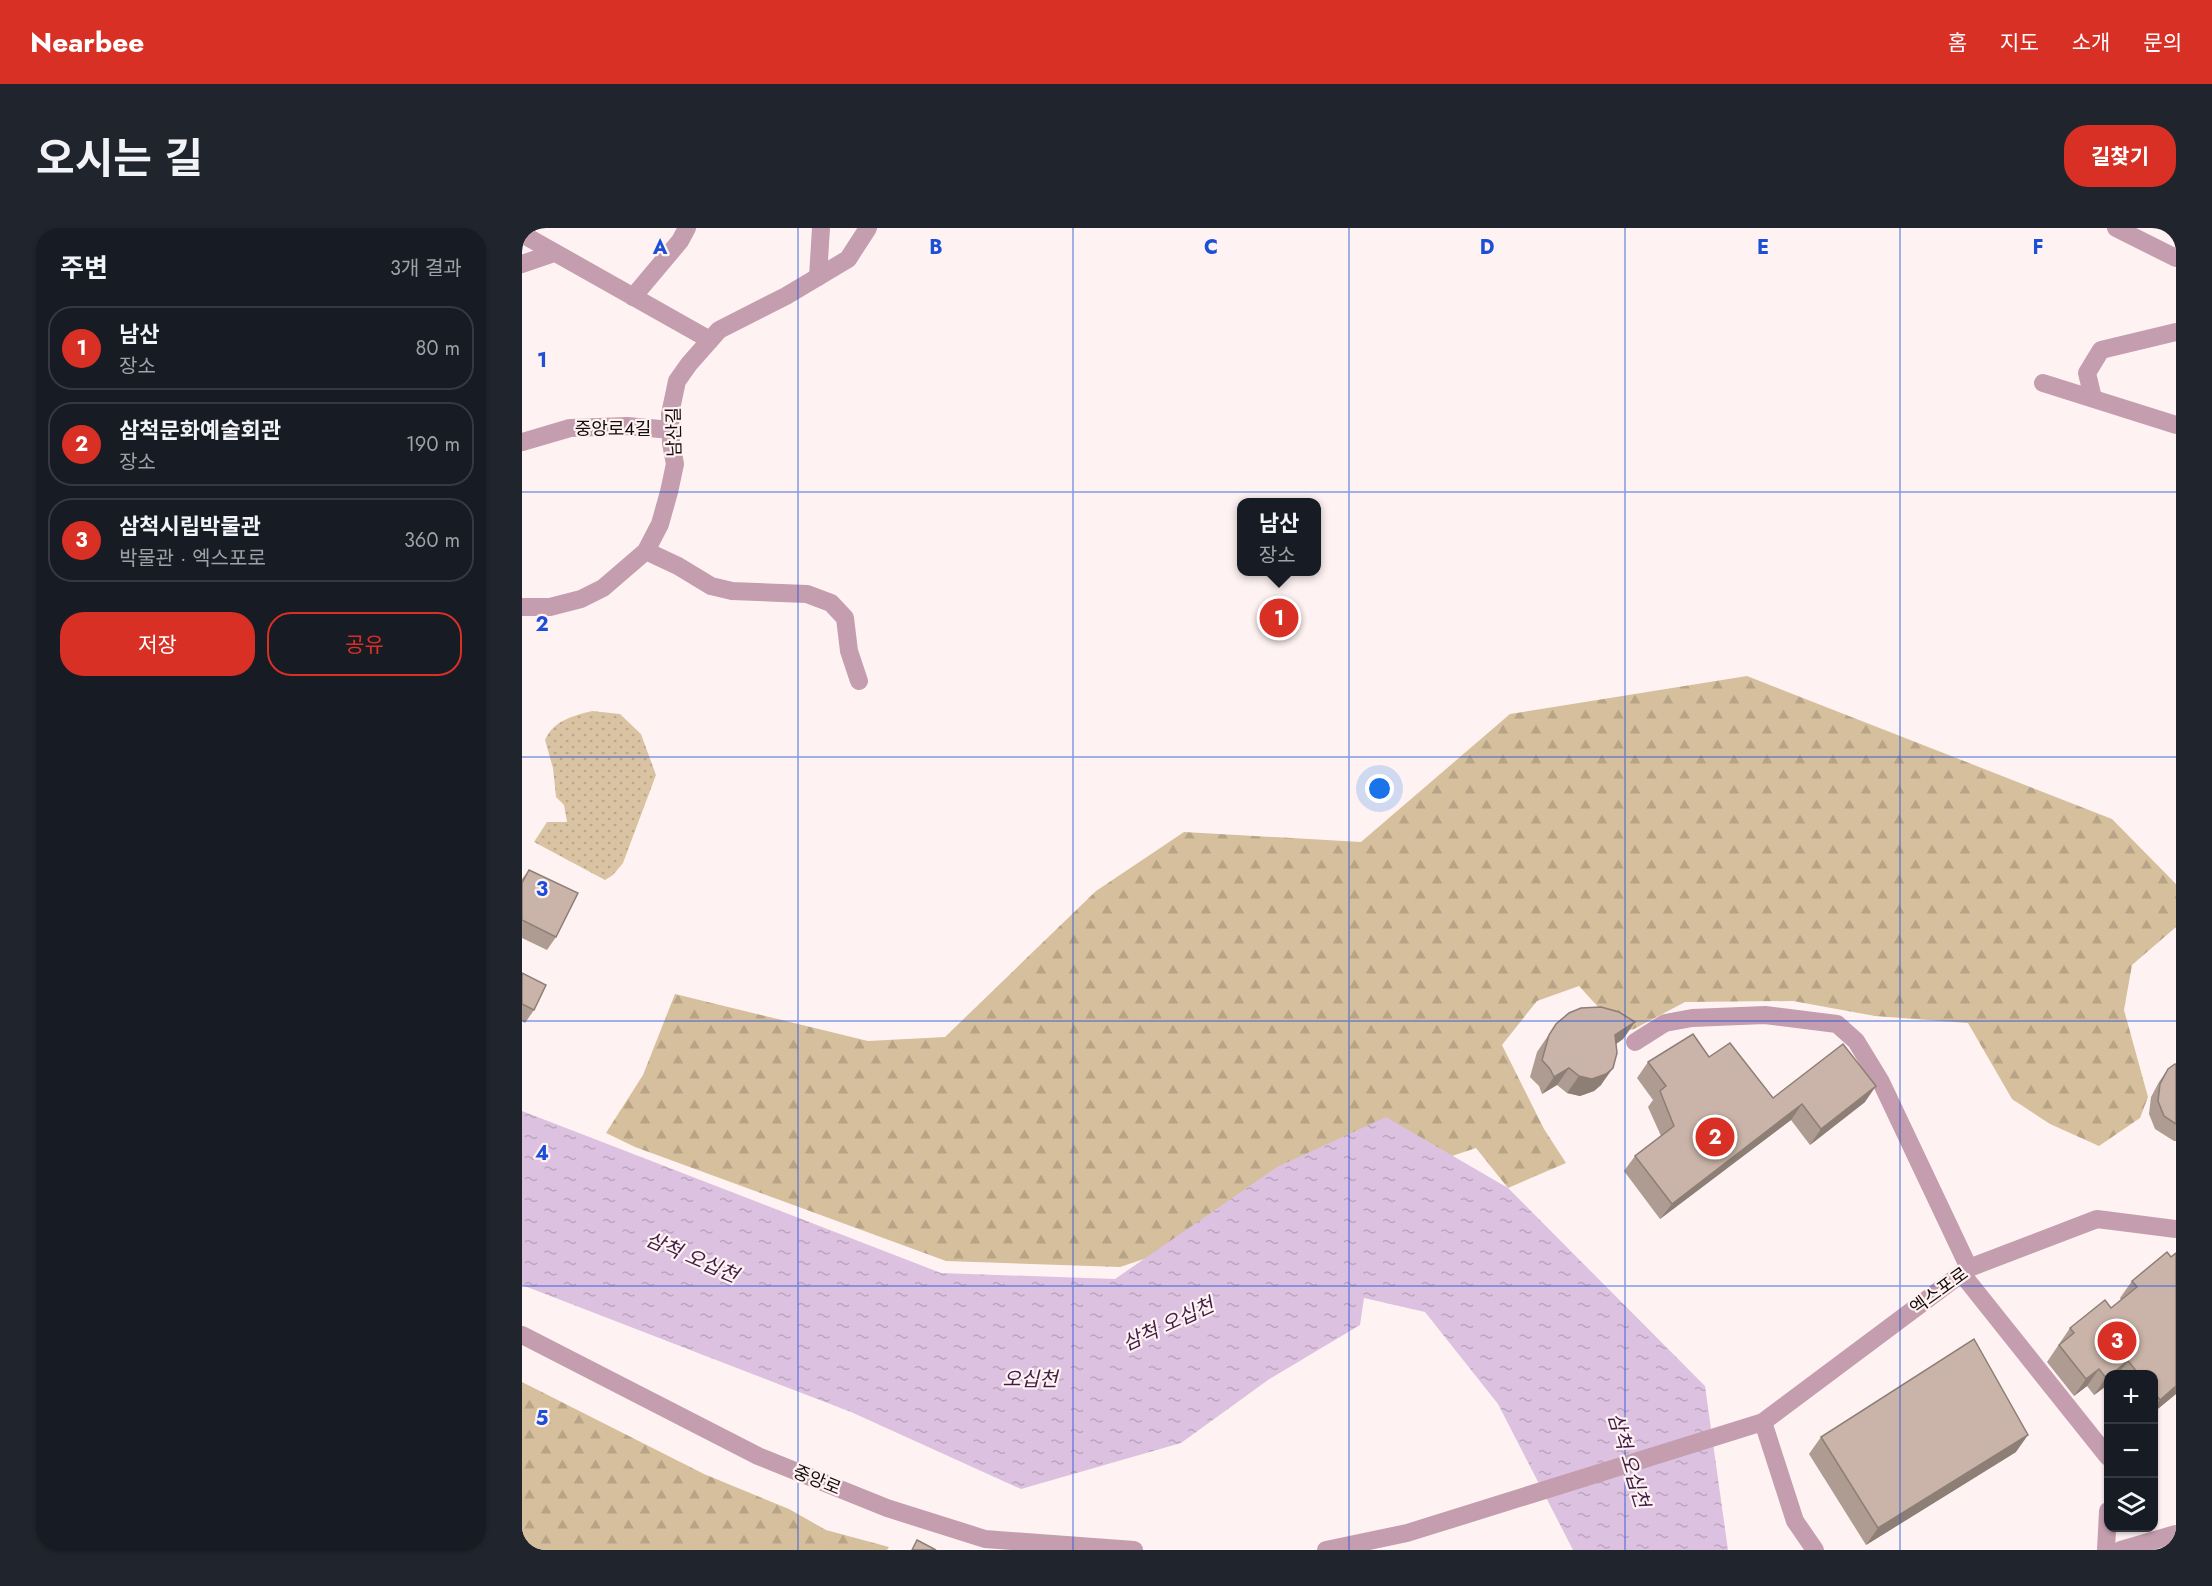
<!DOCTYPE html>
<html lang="ko">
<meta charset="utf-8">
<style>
:root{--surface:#171b24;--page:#20242c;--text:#f1f3f6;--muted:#9ea1a6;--line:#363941;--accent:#d93025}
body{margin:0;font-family:Jost,"Noto Sans KR",sans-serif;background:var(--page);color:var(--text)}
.controls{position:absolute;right:18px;bottom:18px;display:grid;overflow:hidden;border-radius:12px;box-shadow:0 2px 4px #0004}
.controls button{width:54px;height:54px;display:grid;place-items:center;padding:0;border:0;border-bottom:2px solid var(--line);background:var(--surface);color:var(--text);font:30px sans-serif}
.you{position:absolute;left:858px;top:561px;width:21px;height:21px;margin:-15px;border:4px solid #fff;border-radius:50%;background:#1a73e8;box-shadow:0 0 0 9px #1a73e833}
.badge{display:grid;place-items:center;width:39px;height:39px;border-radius:50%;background:var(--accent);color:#fff;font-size:20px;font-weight:700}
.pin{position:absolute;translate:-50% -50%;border:3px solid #fff;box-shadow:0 2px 6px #0006}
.popup{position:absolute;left:715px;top:270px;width:84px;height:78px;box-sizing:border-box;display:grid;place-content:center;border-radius:12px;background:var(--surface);filter:drop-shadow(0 2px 4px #0005);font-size:20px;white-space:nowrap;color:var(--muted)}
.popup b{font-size:22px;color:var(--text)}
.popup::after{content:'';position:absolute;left:50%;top:100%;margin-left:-12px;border:12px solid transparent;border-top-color:var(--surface)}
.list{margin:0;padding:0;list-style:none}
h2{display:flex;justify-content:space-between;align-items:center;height:78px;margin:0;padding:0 24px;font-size:26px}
h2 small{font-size:20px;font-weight:400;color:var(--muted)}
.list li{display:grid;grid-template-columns:39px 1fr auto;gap:18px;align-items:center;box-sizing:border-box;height:84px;margin:0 12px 12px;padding:0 12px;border:2px solid var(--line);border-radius:24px}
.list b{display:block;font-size:22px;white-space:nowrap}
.list p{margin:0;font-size:20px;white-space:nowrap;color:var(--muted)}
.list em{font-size:20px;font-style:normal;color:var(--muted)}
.actions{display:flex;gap:12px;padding:18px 24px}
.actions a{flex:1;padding:14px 0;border:2px solid var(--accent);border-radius:24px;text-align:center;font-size:21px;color:var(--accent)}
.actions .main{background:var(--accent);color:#fff}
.icon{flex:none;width:33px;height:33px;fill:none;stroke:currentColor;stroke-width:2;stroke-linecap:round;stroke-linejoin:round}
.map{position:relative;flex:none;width:1654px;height:1322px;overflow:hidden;border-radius:24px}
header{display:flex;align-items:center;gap:36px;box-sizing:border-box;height:84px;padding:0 30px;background:var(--accent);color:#fff}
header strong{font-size:28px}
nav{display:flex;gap:33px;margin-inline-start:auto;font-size:21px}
.intro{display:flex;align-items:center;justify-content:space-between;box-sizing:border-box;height:144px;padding:0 36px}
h1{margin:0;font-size:42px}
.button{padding:15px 27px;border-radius:24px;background:var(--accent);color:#fff;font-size:21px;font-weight:700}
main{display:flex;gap:36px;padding:0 36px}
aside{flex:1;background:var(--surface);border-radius:24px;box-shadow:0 2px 4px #0004}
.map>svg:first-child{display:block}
.grass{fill:url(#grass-dots)}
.forest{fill:url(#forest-firs)}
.water{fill:url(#water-ripples)}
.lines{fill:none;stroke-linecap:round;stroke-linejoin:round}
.minor{stroke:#c49dae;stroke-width:18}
.wall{fill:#ae9b91}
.shaded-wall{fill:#8d7e76}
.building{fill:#cab4a9;stroke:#8d7e76;stroke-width:1.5}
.grid{fill:none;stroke:#1d4ed8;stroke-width:1.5;stroke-opacity:0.55}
.labels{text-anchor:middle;stroke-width:4.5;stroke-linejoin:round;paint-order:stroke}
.street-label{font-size:18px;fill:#150d0c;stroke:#fef3f2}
.water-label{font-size:20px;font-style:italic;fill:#401c45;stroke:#fef3f2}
.grid-label{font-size:20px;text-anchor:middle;font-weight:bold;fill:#1d4ed8;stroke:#fef3f2;stroke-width:4.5;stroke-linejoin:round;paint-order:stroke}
</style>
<header>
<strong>Nearbee</strong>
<nav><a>홈</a><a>지도</a><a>소개</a><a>문의</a></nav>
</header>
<div class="intro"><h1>오시는 길</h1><a class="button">길찾기</a></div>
<main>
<aside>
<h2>주변<small>3개 결과</small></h2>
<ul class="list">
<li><span class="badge">1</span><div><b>남산</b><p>장소</p></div><em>80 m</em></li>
<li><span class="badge">2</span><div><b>삼척문화예술회관</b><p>장소</p></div><em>190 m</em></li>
<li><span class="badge">3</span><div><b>삼척시립박물관</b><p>박물관 · 엑스포로</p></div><em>360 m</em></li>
</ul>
<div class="actions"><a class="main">저장</a><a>공유</a></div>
</aside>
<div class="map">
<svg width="1654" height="1322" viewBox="0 0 1654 1322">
<defs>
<pattern id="grass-dots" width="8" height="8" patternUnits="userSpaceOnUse" patternTransform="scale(1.5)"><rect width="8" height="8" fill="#d9c3a3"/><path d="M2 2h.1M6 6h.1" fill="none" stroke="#b9a68b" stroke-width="1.8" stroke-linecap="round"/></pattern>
<pattern id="forest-firs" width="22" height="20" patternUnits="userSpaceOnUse" patternTransform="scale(1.5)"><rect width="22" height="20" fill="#d6bf9c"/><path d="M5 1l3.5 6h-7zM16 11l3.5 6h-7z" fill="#b7a385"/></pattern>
<pattern id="water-ripples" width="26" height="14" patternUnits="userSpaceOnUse" patternTransform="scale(1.5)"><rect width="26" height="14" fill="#dcc1e0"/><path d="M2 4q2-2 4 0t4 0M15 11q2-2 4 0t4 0" fill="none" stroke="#bca5bf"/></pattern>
</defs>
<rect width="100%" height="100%" fill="#fef3f2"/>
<path class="grass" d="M70,483L98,486L119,506L134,547L101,635L91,647L83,652L12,614L25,594H45L42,577L34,569L31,540L23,512C32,492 51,488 70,483Z"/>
<g class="forest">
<polygon points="1225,448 1590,591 1654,656 1654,699 1610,737 1602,782 1626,869 1618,890 1577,918 1528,896 1490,871 1446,795 1353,788 1271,773 1163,774 1112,801 1099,804 1057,758 1015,773 980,817 1022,901 1044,935 986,960 954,920 598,1039 424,1033 113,919 84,905 121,847 153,766 346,813 423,809 574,663 662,604 839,614 988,486"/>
<polygon points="0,1154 182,1246 267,1281 304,1302 367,1319 365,1322 0,1322"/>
</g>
<polygon class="water" points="0,883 419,1045 593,1051 755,939 864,889 986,960 1183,1158 1206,1322 1051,1322 976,1176 903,1084 842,1070 838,1097 746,1152 659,1215 499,1261 329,1184 0,1057"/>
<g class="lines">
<g class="minor">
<polyline points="1594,0 1654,30"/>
<polyline points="0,6 188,112"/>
<polyline points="0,36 32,25"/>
<polyline points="296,49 299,0"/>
<polyline points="111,69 158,13 165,0"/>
<polyline points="1521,155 1654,197"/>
<polyline points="1571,170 1565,145 1579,122 1654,104"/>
<polyline points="0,214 48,200 105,198 149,202"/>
<polyline points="124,323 156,338 189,358 210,363 285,366 309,375 323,390 327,423 337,453"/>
<polyline points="0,379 28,379 59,371 81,360 124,323 138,296 147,264 153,236 149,215 148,186 155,153 167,136 197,102 264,68 326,31 346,0"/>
<polyline points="1113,814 1143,795 1170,790 1243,787 1315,796 1334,813 1359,854 1447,1040"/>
<polyline points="1440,1046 1586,1229"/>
<polyline points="0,1107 236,1228 365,1280 463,1311 612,1322"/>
<polyline points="1241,1194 1273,1293 1293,1322"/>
<polyline points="804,1322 885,1305 1241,1194 1447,1040 1575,991 1654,1001"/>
<polyline points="1584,1322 1586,1283"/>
<polyline points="1599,1322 1654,1306"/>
</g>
</g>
<g class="wall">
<polygon points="7,642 34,709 25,722 0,710 0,651"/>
<polygon points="0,745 12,782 3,795 0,793"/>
<polygon points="1113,794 1101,811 1094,816 1079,857 1072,863 1058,868 1045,865 1035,857 1020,866 1017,858 1008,849 1015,824 1034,796"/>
<polygon points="1187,829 1251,870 1343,874 1288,917 1269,892 1138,991 1102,943 1113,928 1139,908 1126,879 1131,872 1115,850 1126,834"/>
<polygon points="1654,836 1654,913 1652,913 1633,901 1627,886 1629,869 1637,854 1646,841"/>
<polygon points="1654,1025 1654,1166 1632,1184 1632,1146 1587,1146 1587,1156 1572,1167 1565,1158 1552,1168 1525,1134 1548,1100 1589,1080 1599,1072 1598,1070 1610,1053"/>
<polygon points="1299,1209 1494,1224 1344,1317 1287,1226"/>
</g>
<g class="shaded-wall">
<polygon points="1113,794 1101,811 1081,825 1093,807"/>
<polygon points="1047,840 1035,857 1020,866 1032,849"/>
<polygon points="1091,840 1079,857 1072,863 1058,868 1045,865 1057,848"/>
<polygon points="1354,858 1343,874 1288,917 1299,901"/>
<polygon points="1280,876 1269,892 1138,991 1150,976"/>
<polygon points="1606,1133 1596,1146 1589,1146"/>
<polygon points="1577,1141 1565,1158 1552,1168 1564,1151"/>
<polygon points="1587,1148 1587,1156 1572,1167 1584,1150"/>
<polygon points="1654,1158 1654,1166 1632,1184 1632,1180 1638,1172"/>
<polygon points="1506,1207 1494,1224 1344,1317 1356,1300"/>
</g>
<g class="building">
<polygon points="7,642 56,665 34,709 0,692 0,655"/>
<polygon points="0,745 24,757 12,782 0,776"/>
<polygon points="1079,779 1097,784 1113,794 1093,807 1095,825 1091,840 1084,846 1070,851 1057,848 1047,840 1032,849 1028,841 1020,832 1027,807 1034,796 1047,785 1059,780"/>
<polygon points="1171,806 1187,829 1208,815 1251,870 1321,816 1354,858 1299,901 1280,876 1150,976 1113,928 1152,898 1138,863 1144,858 1126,834"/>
<polygon points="1653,836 1654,836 1654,896 1642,888 1636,873 1638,856 1646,841"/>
<polygon points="1645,1024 1649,1029 1654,1025 1654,1158 1638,1172 1632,1164 1632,1146 1617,1146 1606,1133 1589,1146 1587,1146 1587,1148 1584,1150 1577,1141 1564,1151 1537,1117 1552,1105 1548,1100 1583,1072 1589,1080 1615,1059 1610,1053"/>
<polygon points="1452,1111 1506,1207 1356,1300 1299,1209"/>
<polygon points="395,1312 414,1322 390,1322"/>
</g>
<path class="grid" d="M276,0V1322M551,0V1322M827,0V1322M1103,0V1322M1378,0V1322M0,264H1654M0,529H1654M0,793H1654M0,1058H1654"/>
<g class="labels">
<g class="street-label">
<text x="91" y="207">중앙로4길</text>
<text transform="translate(152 204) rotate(-91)" y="6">남산길</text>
<text transform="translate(1417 1063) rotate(-36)" y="6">엑스포로</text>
<text transform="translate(295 1252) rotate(22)" y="6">중앙로</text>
</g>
<g class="water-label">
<text transform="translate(170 1029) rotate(23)" y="7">삼척 오십천</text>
<text transform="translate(646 1096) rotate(-25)" y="7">삼척 오십천</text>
<text x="508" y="1158">오십천</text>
<text transform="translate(1107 1232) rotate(73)" y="7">삼척 오십천</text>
</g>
</g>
<g class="grid-label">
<text x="138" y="26">A</text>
<text x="414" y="26">B</text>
<text x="689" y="26">C</text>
<text x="965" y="26">D</text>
<text x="1241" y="26">E</text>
<text x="1516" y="26">F</text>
<text x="20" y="139">1</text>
<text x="20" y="403">2</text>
<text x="20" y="668">3</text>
<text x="20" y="932">4</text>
<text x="20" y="1197">5</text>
</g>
</svg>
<div class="controls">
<button>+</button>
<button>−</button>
<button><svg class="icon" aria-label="layers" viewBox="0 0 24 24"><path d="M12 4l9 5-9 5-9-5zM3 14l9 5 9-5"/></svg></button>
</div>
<div class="you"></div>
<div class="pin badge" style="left:757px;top:390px">1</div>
<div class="popup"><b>남산</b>장소</div>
<div class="pin badge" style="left:1193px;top:909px">2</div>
<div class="pin badge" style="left:1595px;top:1113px">3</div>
</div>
</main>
